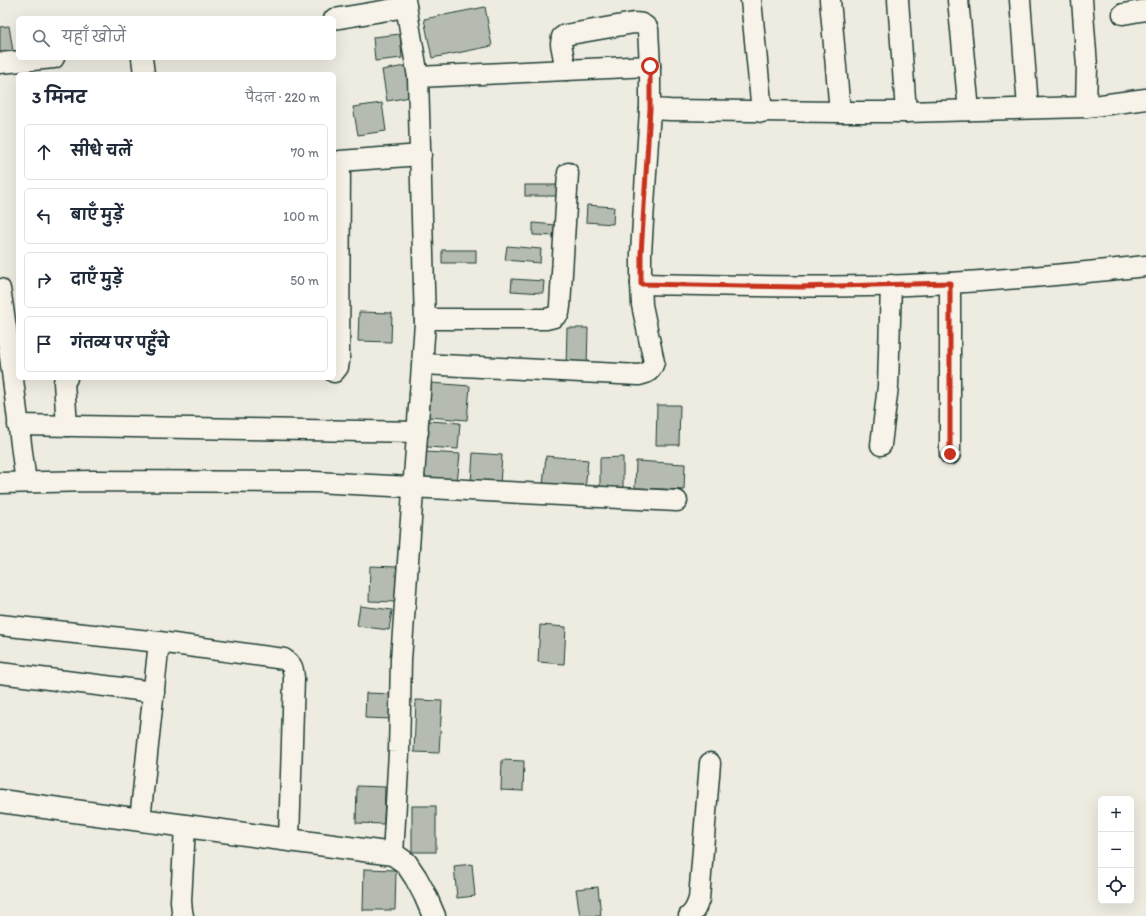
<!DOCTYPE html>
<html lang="hi">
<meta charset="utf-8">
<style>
:root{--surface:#fff;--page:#f6f6f7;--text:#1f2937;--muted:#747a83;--line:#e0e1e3}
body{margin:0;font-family:Itim,"Playpen Sans Deva",sans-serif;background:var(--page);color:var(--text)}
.controls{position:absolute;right:12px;bottom:12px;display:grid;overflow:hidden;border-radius:6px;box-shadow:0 4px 16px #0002}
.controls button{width:36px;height:36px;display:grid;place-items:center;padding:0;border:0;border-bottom:1px solid var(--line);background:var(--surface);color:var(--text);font:20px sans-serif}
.stop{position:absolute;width:12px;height:12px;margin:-9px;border:3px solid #c8321e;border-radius:50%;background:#fff}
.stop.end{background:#c8321e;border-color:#fff;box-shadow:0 1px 4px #0008}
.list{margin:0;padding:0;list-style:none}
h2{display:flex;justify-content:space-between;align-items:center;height:52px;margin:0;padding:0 16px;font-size:17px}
h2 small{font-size:13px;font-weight:400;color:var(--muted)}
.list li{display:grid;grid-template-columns:26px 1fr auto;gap:12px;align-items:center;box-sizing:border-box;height:56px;margin:0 8px 8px;padding:0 8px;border:1px solid var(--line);border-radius:6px}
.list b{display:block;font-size:15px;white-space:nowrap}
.list em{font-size:13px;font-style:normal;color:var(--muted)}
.icon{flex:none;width:22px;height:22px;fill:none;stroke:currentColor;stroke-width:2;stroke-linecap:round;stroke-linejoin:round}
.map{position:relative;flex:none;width:1146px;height:916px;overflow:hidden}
.search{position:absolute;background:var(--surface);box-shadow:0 4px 16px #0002;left:16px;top:16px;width:320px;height:44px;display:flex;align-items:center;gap:10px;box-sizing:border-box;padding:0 14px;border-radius:6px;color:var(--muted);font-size:15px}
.panel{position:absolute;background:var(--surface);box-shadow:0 4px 16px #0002;left:16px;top:72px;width:320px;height:308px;border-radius:6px}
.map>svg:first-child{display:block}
.building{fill:#b5bbb0;stroke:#1f3d34}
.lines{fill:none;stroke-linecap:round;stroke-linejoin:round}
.minor-casing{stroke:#1f3d34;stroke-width:23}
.tertiary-casing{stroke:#1f3d34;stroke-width:25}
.minor{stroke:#f7f3e8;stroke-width:20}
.tertiary{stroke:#f7f3e8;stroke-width:22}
.route{stroke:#c8321e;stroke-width:5}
</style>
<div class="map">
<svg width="1146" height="916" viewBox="0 0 1146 916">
<rect width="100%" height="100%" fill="#eeece1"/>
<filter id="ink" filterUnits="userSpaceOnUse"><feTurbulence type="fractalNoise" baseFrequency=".025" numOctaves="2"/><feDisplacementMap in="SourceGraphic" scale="8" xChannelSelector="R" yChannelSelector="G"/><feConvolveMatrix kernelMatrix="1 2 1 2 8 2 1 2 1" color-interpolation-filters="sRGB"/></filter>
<g filter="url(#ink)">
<g class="building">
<polygon points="485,7 492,46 432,58 424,19"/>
<polygon points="9,26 14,57 0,59 0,27"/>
<polygon points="400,34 402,58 375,61 373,37"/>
<polygon points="411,65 416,96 387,101 382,70"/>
<polygon points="382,103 386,131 358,135 353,107"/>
<rect x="525" y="185" width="34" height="11"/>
<polygon points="587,205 614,207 613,224 586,222"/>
<polygon points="533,223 556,225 556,236 533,235"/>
<polygon points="507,246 541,249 540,263 505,260"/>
<rect x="442" y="250" width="34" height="13"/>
<polygon points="512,279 544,281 543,293 511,291"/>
<polygon points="359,312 392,313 391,342 358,341"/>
<polygon points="567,328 588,328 587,368 566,367"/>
<polygon points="431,383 470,386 467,420 428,417"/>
<polygon points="657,405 680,405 679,445 656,445"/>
<polygon points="428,421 460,423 458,449 427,447"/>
<polygon points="426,452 460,454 457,484 423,481"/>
<polygon points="473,453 502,455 500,485 471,483"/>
<polygon points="546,456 588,460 585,490 543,485"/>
<polygon points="623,457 623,491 600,491 600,458"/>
<polygon points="636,461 685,464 684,490 635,488"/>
<polygon points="370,566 397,567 395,602 369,601"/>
<polygon points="360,606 392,610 389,630 357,626"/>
<polygon points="540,625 566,627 564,664 538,662"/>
<polygon points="366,693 393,694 392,719 365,718"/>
<polygon points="416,700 442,701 439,753 414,752"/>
<polygon points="502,760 524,761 523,791 501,790"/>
<polygon points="357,786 385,787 384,824 356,823"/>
<rect x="412" y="806" width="24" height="46"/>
<polygon points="472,864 475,896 457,898 454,866"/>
<polygon points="364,869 396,870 395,910 363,910"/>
<polygon points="598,887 601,916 580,916 576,889"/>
</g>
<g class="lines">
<g class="minor-casing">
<g id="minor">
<polyline points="751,0 762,112"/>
<polyline points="830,0 840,112"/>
<polyline points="898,0 906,112"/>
<polyline points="958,0 969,110"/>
<polyline points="1020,0 1028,108"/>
<polyline points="1082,0 1087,66 1086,107"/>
<polyline points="1123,14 1146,10"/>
<polyline points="334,19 406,7"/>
<polyline points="142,58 144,74"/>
<polyline points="0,63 54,58"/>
<path d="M566,70L561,44L562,37L565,35L634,23C641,23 644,24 648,29L650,66"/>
<polyline points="418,77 650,66 650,109 670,110 840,112 906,112 1086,107 1146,99"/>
<polyline points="950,283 950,454"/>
<path d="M641,284C744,286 847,289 950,283C1015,279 1081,273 1146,266"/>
<path d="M0,289C11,353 17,418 26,482"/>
<polyline points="425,319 546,319 554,317 559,313 560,306 568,173"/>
<path d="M423,364L639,375C648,373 651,371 654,362L642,305L641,284V253L650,109"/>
<polyline points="334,372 338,367 339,361 340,161 421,155"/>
<polyline points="18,425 418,432"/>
<polyline points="67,426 64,382 65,379 67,378"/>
<polyline points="881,445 888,386 891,285"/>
<polyline points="0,483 92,481 315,482 677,501"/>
<polyline points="0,625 159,642"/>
<polyline points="0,673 154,692"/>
<path d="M140,820L159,642L284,659C293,665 293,668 294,678L289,839"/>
<polyline points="393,854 399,752 401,660 425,323 418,77 405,0"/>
<polyline points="183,916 182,911 181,901 185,826"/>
<path d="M689,916C695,912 697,905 699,899L710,763"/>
</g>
</g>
<g class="tertiary-casing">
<polyline id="tertiary" points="0,801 393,854 406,863 416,878 425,895 434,916"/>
</g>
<use href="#minor" class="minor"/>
<use href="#tertiary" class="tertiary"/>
</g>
</g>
<g class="lines" filter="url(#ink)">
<polyline class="route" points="650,66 650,109 641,254 641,284 799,287 950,283 950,454"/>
</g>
</svg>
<div class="controls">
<button>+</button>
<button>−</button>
<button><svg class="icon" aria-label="locate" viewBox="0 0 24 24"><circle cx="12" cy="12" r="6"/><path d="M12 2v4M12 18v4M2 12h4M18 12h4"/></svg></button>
</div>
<div class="stop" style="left:650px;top:66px"></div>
<div class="stop end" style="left:950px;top:454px"></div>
<div class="search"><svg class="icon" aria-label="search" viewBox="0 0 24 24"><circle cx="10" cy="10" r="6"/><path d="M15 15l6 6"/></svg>यहाँ खोजें</div>
<section class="panel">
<h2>3 मिनट<small>पैदल · 220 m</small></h2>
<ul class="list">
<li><svg class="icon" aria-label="ahead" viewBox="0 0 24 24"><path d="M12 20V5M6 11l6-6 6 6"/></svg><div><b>सीधे चलें</b></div><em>70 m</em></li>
<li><svg class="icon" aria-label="left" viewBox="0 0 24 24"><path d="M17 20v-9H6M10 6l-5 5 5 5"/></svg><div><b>बाएँ मुड़ें</b></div><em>100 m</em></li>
<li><svg class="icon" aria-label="right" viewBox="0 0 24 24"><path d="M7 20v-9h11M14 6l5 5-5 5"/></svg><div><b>दाएँ मुड़ें</b></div><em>50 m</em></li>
<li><svg class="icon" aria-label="arrive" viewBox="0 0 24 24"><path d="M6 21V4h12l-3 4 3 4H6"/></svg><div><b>गंतव्य पर पहुँचे</b></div></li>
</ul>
</section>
</div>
